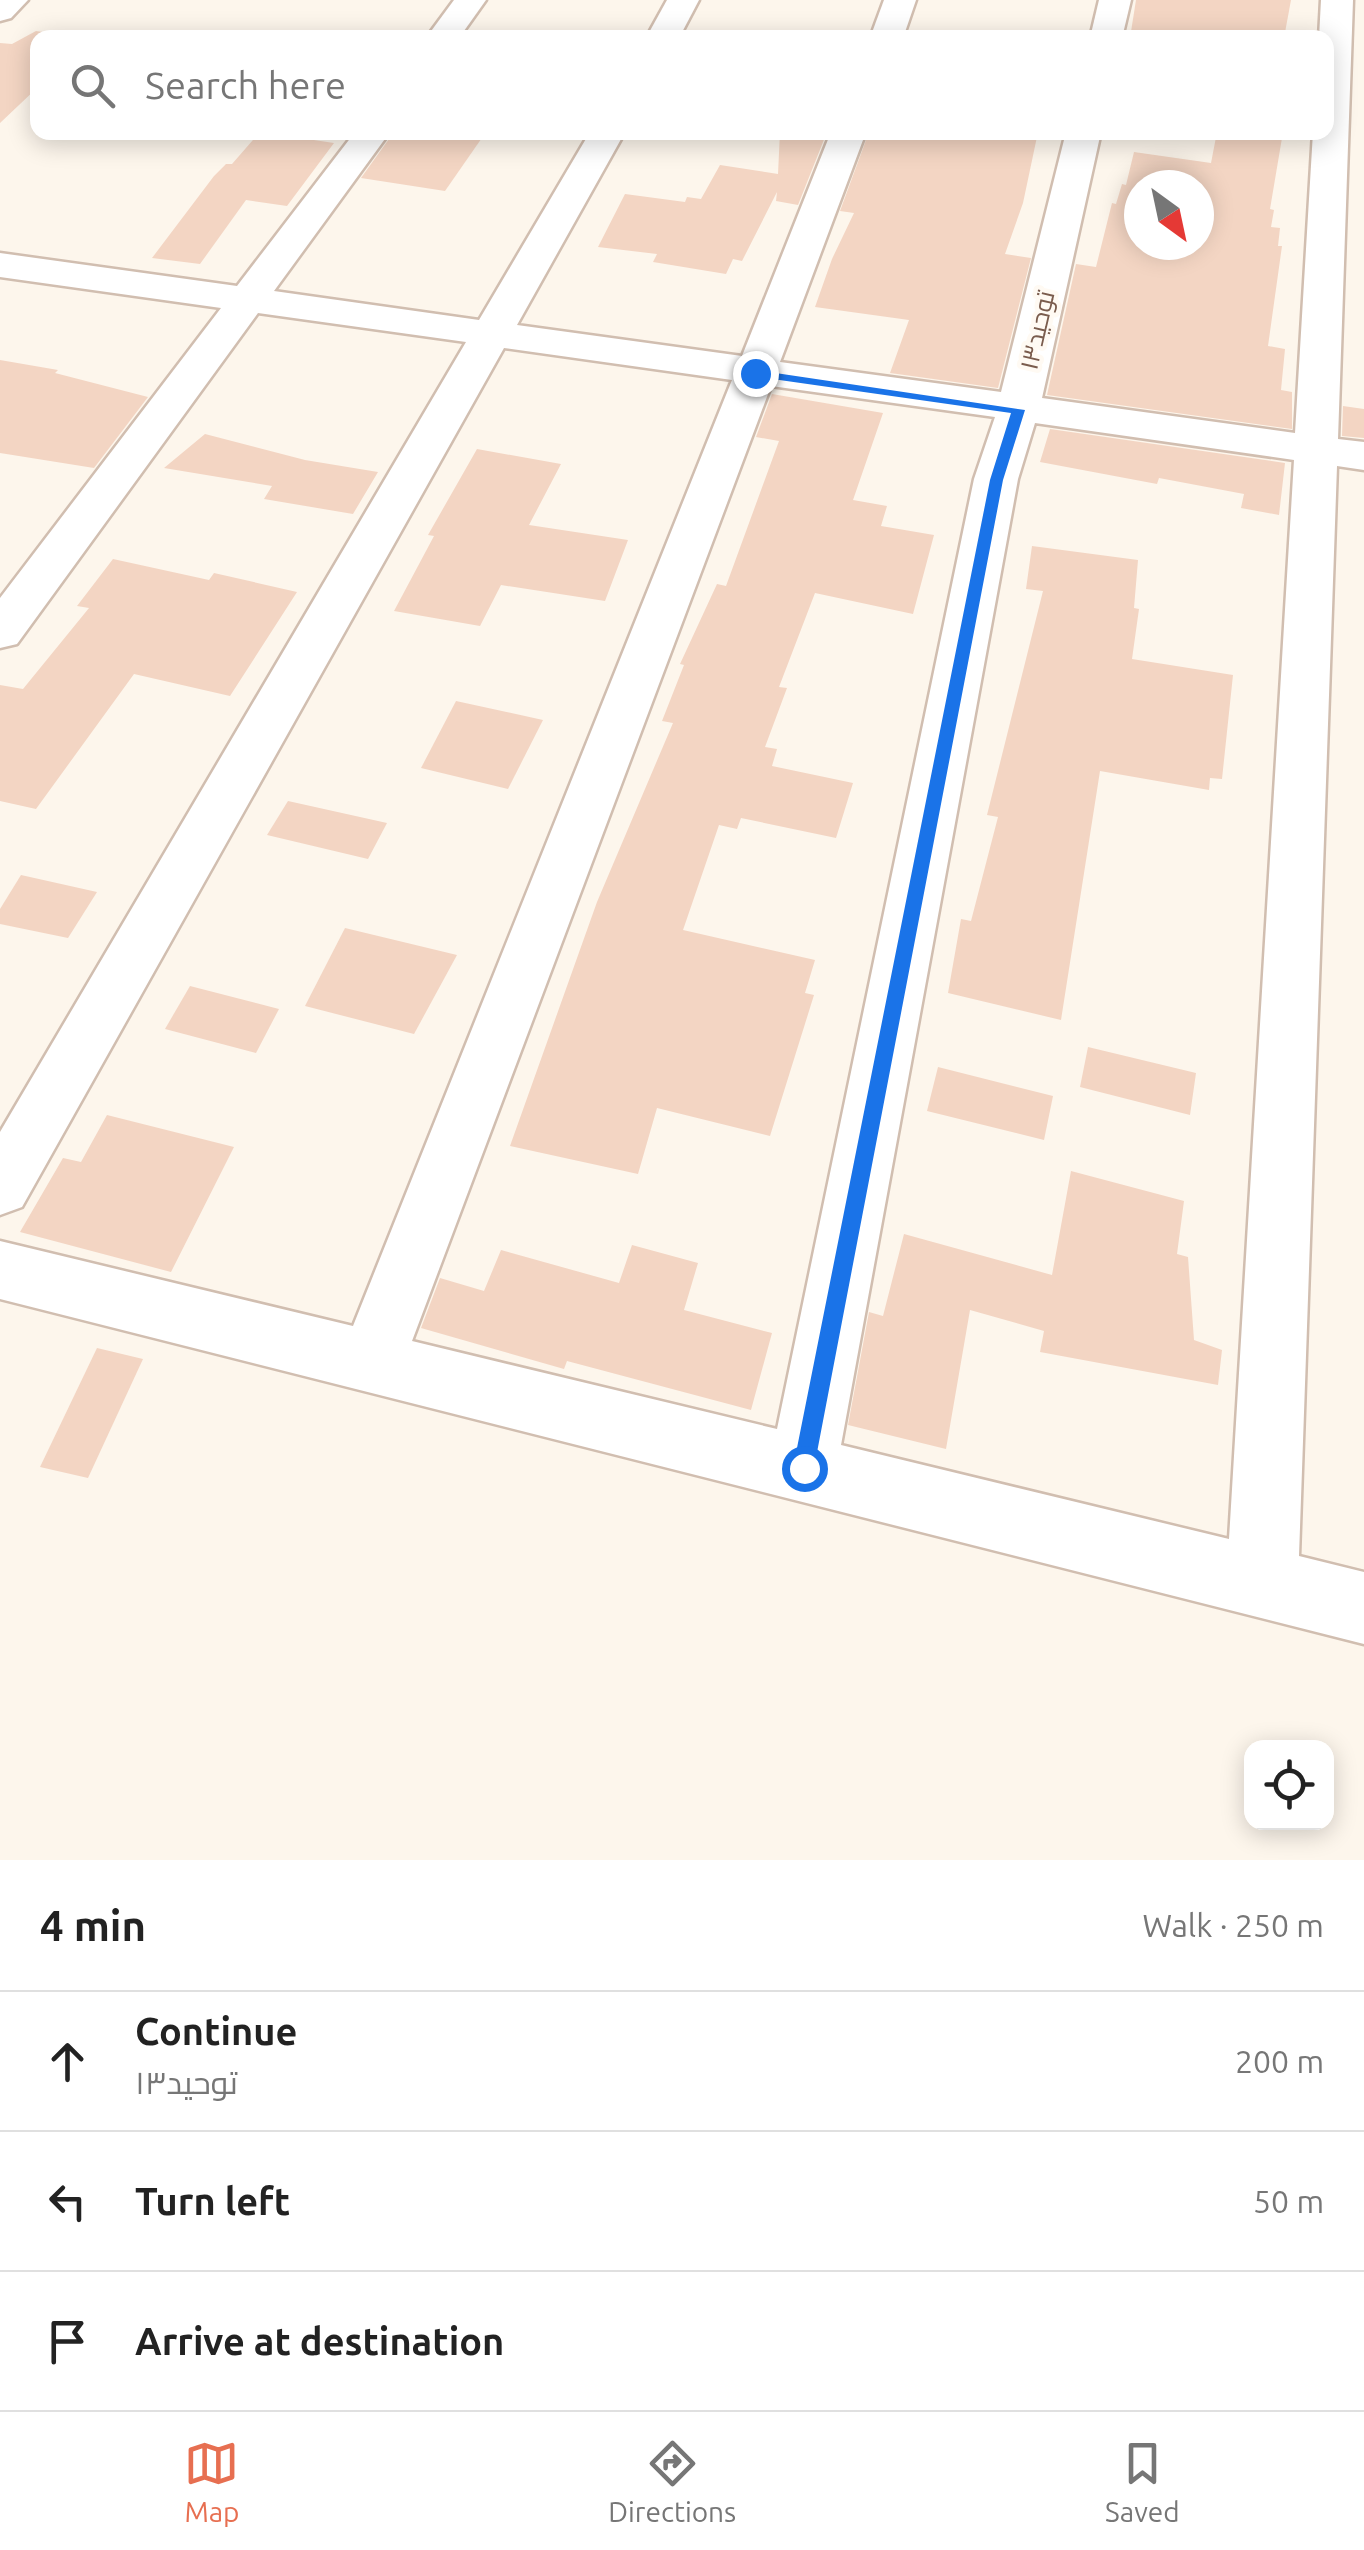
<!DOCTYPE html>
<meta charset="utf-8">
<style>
:root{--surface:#fff;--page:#f6f6f6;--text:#222;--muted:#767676;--line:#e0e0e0;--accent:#e76f51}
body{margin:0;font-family:Ubuntu,Cairo,sans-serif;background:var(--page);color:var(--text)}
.controls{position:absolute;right:30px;bottom:30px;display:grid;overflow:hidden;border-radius:20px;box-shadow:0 5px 25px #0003}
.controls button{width:90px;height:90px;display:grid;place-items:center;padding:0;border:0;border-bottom:2px solid var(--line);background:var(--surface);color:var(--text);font:50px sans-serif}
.compass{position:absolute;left:1124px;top:170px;width:90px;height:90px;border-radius:50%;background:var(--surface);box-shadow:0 5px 25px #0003;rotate:147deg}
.stop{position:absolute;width:30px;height:30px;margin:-22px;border:8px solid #1a73e8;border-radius:50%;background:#fff}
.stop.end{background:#1a73e8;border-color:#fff;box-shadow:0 2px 10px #0008}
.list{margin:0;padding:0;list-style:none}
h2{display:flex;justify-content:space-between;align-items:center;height:130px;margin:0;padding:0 40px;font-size:42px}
h2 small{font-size:32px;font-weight:400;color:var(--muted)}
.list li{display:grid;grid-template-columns:65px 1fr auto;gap:30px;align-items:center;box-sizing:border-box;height:140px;padding:0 40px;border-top:2px solid var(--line)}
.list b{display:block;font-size:38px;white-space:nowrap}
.list p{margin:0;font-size:32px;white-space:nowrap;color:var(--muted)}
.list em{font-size:32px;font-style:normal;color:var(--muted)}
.icon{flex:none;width:55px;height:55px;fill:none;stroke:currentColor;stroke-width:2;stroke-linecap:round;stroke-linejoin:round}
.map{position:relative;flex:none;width:1364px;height:1860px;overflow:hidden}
.search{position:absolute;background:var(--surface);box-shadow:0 5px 25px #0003;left:30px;right:30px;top:30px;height:110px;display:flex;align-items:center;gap:25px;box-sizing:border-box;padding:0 35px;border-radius:20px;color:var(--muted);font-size:38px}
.sheet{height:550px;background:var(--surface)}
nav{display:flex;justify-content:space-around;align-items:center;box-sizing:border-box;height:140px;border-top:2px solid var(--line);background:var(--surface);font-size:28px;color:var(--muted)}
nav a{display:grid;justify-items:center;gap:5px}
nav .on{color:var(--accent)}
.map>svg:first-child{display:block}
.building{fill:#f3d5c3;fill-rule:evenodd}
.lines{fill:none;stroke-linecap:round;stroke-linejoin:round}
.minor-casing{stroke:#d1beb0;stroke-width:5}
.minor{fill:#fff;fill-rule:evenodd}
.route{fill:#1a73e8}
.labels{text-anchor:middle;stroke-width:9;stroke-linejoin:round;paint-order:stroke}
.street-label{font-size:25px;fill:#7a5c4d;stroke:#fffaf3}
</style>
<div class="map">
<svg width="1364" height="1860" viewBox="0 0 1364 1860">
<rect width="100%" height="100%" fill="#fdf6ec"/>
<g class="building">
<polygon points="1136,0 1291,0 1284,38 1130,38"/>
<polygon points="36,31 84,38 38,38 38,87 0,123 0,43 12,44"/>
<polygon points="260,132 334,143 287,206 246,200 200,264 152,258 214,176 226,164 232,164"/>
<polygon points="394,132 486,132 445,191 361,178"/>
<polygon points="780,132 827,132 798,205 776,201 777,192 742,261 733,259 726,274 653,262 657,254 598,247 625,194 685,202 687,197 701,199 720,165 778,174"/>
<polygon points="869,132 1038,132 1023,203 1005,254 1031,258 998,388 890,373 909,320 815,307 832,259 854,213 840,211"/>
<path d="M1217,132H1283L1270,209L1274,210L1271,227L1280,228L1278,246H1282L1268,346L1285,349L1281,390L1292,392V429L1047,395L1076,264L1096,267L1112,203L1116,204L1122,184L1126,185L1134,152L1211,163ZM1139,185H1199V245H1139Z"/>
<polygon points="0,360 58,370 55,373 148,397 94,468 0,453"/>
<polygon points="772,394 883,413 853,500 887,506 881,526 934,535 913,614 815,593 779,687 787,688 765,747 777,749 772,766 853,783 836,838 741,818 737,829 719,825 683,930 815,960 805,993 814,995 770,1136 657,1108 638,1174 510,1146 597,902 673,723 662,721 684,665 680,664 717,584 726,586 779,441 756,437"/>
<polygon points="1343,406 1364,409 1364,438 1342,436"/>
<polygon points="1050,429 1285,463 1279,515 1241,508 1244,494 1159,478 1157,484 1040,462"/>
<polygon points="205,434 305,460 378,472 353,514 264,499 272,486 164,468"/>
<polygon points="477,449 561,464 529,525 628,540 605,601 501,585 480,626 394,611 434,536 428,535"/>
<polygon points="1032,546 1138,560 1134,608 1139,609 1132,659 1233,675 1222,779 1210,778 1209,790 1100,771 1061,1020 948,993 961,919 971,921 998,817 987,815 1043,591 1026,589"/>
<polygon points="113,559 209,580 214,573 297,592 230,696 134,674 36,809 0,801 0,685 23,689 89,608 77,606"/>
<polygon points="456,701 543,720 508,789 421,768"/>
<polygon points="288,801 387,823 368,859 267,835"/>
<polygon points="21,875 97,892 68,938 0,924 0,909"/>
<polygon points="345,928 457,955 414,1034 305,1006"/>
<polygon points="190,986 279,1009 256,1053 165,1029"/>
<polygon points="1088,1047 1196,1073 1190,1115 1080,1087"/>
<polygon points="938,1067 1053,1096 1044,1140 927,1111"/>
<polygon points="107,1115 234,1147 171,1272 20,1232 63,1158 81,1162"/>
<polygon points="1071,1171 1184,1201 1177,1254 1188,1257 1194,1340 1222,1350 1218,1385 1040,1352 1044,1331 970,1310 946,1449 848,1425 869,1312 883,1316 904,1234 1052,1275"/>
<polygon points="632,1245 698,1263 684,1310 772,1333 751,1410 567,1361 564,1369 421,1328 440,1278 484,1291 501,1250 619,1283"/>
<polygon points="97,1348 143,1359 88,1478 40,1467"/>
</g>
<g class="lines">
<g class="minor-casing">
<g id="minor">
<polygon points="0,0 28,0 11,18 0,21"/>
<polygon points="454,0 486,0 459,38 426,38"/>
<polygon points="667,0 699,0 679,38 646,38"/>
<polygon points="884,0 916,0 903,38 870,38"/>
<polygon points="1099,0 1131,0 1122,38 1090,38"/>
<path d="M1321,0H1353L1338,439L1364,442V470L1337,466L1299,1556L1364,1572V1644L0,1299V1241L353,1326L732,380L504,348L22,1207L0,1215V1132L466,342L258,313L17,644L0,648V598L221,308L0,277V253L237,286L355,132H390L274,291L479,320L590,132H625L517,325L742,356L831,132H866L780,362L1001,392L1066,132H1101L1042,398L1295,433L1313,132H1326V38H1319ZM771,386L995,417L974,479L777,1429L412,1341ZM1035,423L1294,460L1229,1539L841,1445L1018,479Z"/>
</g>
</g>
<use href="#minor" class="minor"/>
</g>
<polygon class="route" points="755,370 1025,410 1003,480 814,1468 804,1478 793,1468 990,480 1011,413 751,376"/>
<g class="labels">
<g class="street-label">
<text transform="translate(1037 330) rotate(-77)" y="9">توحید۱۳</text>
</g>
</g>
</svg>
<div class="controls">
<button><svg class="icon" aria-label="locate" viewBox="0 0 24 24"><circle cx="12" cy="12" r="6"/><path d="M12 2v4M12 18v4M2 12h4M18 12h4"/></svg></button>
</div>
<svg class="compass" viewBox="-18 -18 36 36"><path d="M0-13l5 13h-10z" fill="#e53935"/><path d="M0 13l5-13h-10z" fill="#767676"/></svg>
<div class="stop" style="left:804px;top:1468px"></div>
<div class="stop end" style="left:755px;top:373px"></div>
<div class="search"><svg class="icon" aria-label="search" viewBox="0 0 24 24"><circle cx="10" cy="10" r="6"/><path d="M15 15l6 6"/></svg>Search here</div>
</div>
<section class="sheet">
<h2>4 min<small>Walk · 250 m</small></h2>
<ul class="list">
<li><svg class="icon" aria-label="ahead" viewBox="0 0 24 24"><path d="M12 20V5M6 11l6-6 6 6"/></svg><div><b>Continue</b><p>توحید۱۳</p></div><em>200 m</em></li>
<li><svg class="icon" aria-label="left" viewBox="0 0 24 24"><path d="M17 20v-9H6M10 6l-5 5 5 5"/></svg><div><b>Turn left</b></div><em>50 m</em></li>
<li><svg class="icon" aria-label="arrive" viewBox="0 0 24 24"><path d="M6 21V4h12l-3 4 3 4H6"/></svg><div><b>Arrive at destination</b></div></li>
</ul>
</section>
<nav>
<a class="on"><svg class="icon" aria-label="map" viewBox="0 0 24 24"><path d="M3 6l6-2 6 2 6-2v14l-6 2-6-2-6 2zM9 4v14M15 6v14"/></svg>Map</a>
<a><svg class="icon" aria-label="directions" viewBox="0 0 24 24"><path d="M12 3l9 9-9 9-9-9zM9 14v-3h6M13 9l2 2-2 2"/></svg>Directions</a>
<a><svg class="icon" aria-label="saved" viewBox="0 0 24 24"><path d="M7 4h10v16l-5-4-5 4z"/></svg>Saved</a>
</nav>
